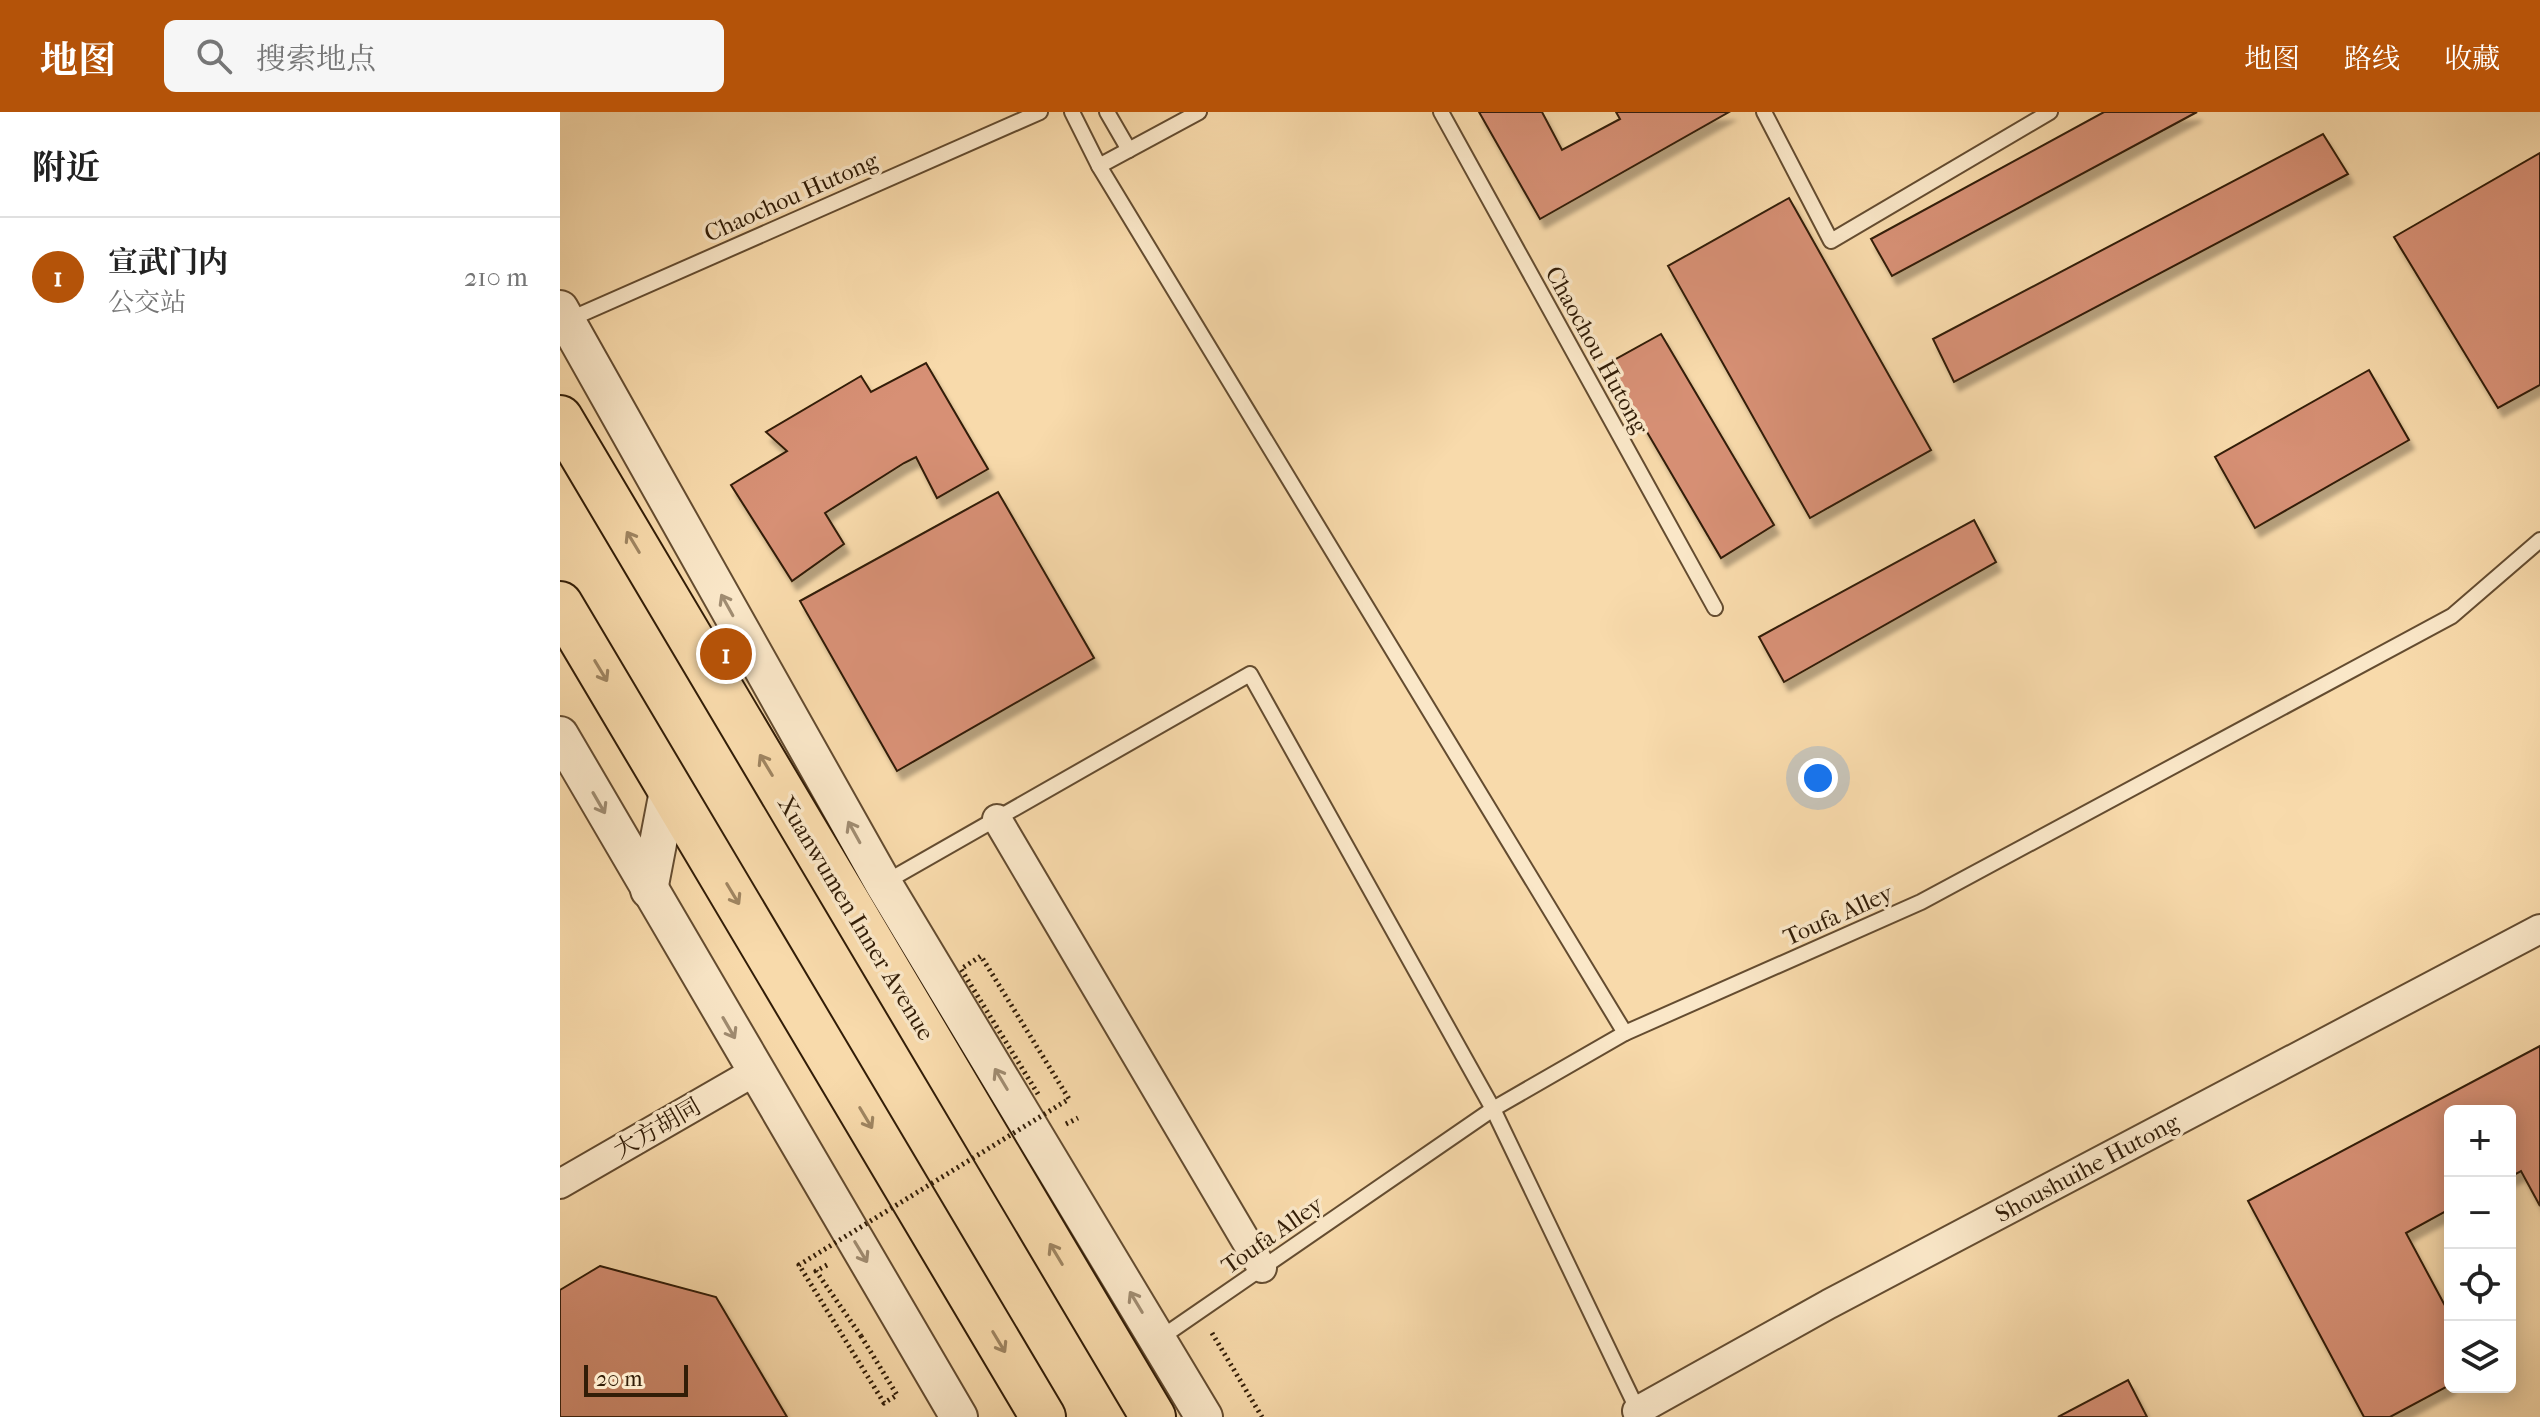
<!DOCTYPE html>
<html lang="zh">
<meta charset="utf-8">
<style>
:root{--surface:#fff;--page:#f6f6f6;--text:#222;--muted:#767676;--line:#e0e0e0;--accent:#b45309}
body{margin:0;font-family:"IM FELL French Canon","Noto Serif SC",serif;background:var(--page);color:var(--text)}
.controls{position:absolute;right:24px;bottom:24px;display:grid;overflow:hidden;border-radius:12px;box-shadow:0 4px 20px #0003}
.controls button{width:72px;height:72px;display:grid;place-items:center;padding:0;border:0;border-bottom:2px solid var(--line);background:var(--surface);color:var(--text);font:40px sans-serif}
.scale{position:absolute;left:24px;bottom:20px;width:104px;box-sizing:border-box;padding-left:8px;border:4px solid #321d07;border-top:0;font-size:22px;line-height:28px;white-space:nowrap;color:#321d07;-webkit-text-stroke:6px #fae7c8;paint-order:stroke}
.you{position:absolute;left:1258px;top:666px;width:28px;height:28px;margin:-20px;border:6px solid #fff;border-radius:50%;background:#1a73e8;box-shadow:0 0 0 12px #1a73e833}
.badge{display:grid;place-items:center;width:52px;height:52px;border-radius:50%;background:var(--accent);color:#fff;font-size:26px;font-weight:700}
.pin{position:absolute;translate:-50% -50%;border:4px solid #fff;box-shadow:0 2px 8px #0006}
.list{margin:0;padding:0;list-style:none}
h2{display:flex;justify-content:space-between;align-items:center;height:104px;margin:0;padding:0 32px;font-size:34px}
h2 small{font-size:26px;font-weight:400;color:var(--muted)}
.list li{display:grid;grid-template-columns:52px 1fr auto;gap:24px;align-items:center;box-sizing:border-box;height:120px;padding:0 32px;border-top:2px solid var(--line)}
.list b{display:block;font-size:30px;white-space:nowrap}
.list p{margin:0;font-size:26px;white-space:nowrap;color:var(--muted)}
.list em{font-size:26px;font-style:normal;color:var(--muted)}
.icon{flex:none;width:44px;height:44px;fill:none;stroke:currentColor;stroke-width:2;stroke-linecap:round;stroke-linejoin:round}
.map{position:relative;flex:none;width:1980px;height:1305px;overflow:hidden}
header{display:flex;align-items:center;gap:48px;box-sizing:border-box;height:112px;padding:0 40px;background:var(--accent);color:#fff}
header strong{font-size:38px}
nav{display:flex;gap:44px;margin-inline-start:auto;font-size:28px}
.search{width:560px;height:72px;background:var(--page);display:flex;align-items:center;gap:20px;box-sizing:border-box;padding:0 28px;border-radius:12px;color:var(--muted);font-size:30px}
main{display:flex}
aside{flex:1;background:var(--surface)}
.map>svg:first-child{display:block}
.building{fill:#d79074;stroke:#321d07;stroke-width:2;filter:url(#shadow)}
.lines{fill:none;stroke-linecap:round;stroke-linejoin:round}
.service-casing{stroke:#644c30;stroke-width:18}
.minor-casing{stroke:#644c30;stroke-width:32}
.tertiary-casing{stroke:#644c30;stroke-width:40}
.primary-casing{stroke:#321d07;stroke-width:48}
.path{stroke:#321d07;stroke-width:5;stroke-dasharray:2 4;stroke-linecap:butt}
.service{stroke:#fae7c8;stroke-width:14}
.minor{stroke:#fae7c8;stroke-width:28}
.tertiary{stroke:#fae7c8;stroke-width:36}
.primary{stroke:#f8daab;stroke-width:44}
.path-bridge{stroke:#321d07;stroke-width:5;stroke-dasharray:2 4;stroke-linecap:butt}
.oneway{stroke:#9f8561}
.oneway2{stroke:#a08c71}
.labels{text-anchor:middle;stroke-width:7;stroke-linejoin:round;paint-order:stroke}
.street-label{font-size:24px;fill:#321d07;stroke:#fae7c8}
</style>
<header>
<strong>地图</strong>
<div class="search"><svg class="icon" aria-label="search" viewBox="0 0 24 24"><circle cx="10" cy="10" r="6"/><path d="M15 15l6 6"/></svg>搜索地点</div>
<nav><a>地图</a><a>路线</a><a>收藏</a></nav>
</header>
<main>
<aside>
<h2>附近<small></small></h2>
<ul class="list">
<li><span class="badge">1</span><div><b>宣武门内</b><p>公交站</p></div><em>210 m</em></li>
</ul>
</aside>
<div class="map">
<svg width="1980" height="1305" viewBox="0 0 1980 1305">
<defs>
<filter id="shadow"><feDropShadow dx="5" dy="9" stdDeviation="2" flood-color="#0004"/></filter>
</defs>
<rect width="100%" height="100%" fill="#f8daab"/>
<filter id="stains"><feTurbulence type="fractalNoise" baseFrequency=".0025" numOctaves="4"/><feColorMatrix values="0 0 0 0 .2 0 0 0 0 .09 0 0 0 0 .02 0 0 0 .5 -.17"/></filter>
<radialGradient id="worn" r=".72"><stop offset=".6" stop-color="#630" stop-opacity="0"/><stop offset="1" stop-color="#630" stop-opacity=".3"/></radialGradient>
<g class="building">
<polygon points="919,0 982,0 1002,38 1060,7 1056,0 1169,0 980,107"/>
<polygon points="1544,0 1637,0 1332,164 1311,127"/>
<polygon points="1763,22 1788,62 1394,270 1373,227"/>
<polygon points="1980,41 1980,273 1938,296 1834,125"/>
<polygon points="1229,86 1371,338 1250,406 1108,154"/>
<polygon points="1101,222 1214,413 1161,446 1047,252"/>
<polygon points="366,251 428,357 377,386 356,345 344,351 265,401 284,432 232,469 171,373 227,339 206,320 301,264 311,280"/>
<polygon points="1809,258 1849,328 1695,416 1655,345"/>
<polygon points="438,380 534,546 337,659 240,489"/>
<polygon points="1414,408 1436,450 1224,570 1199,525"/>
<polygon points="1980,934 1980,1094 1961,1059 1950,1065 1950,999 1890,999 1890,1097 1846,1121 1890,1203 1890,1273 1830,1305 1804,1305 1688,1089"/>
<polygon points="40,1154 156,1185 227,1305 0,1305 0,1178"/>
<polygon points="1568,1268 1587,1305 1498,1305"/>
</g>
<g class="lines">
<g class="service-casing">
<g id="service">
<polyline points="512,0 539,54 639,0"/>
<polyline points="547,0 569,38"/>
<polyline points="881,0 1155,496"/>
<polyline points="1204,0 1271,129 1490,0"/>
<polyline points="539,54 1065,921"/>
<polyline points="8,208 480,0"/>
<polyline points="324,771 690,562 933,997 1080,1303"/>
<polyline points="599,1227 933,997 1065,921 1361,790 1892,504 1980,428"/>
</g>
</g>
<g class="minor-casing">
<g id="minor">
<polyline points="437,707 702,1156"/>
<polyline points="0,1072 194,960"/>
<polyline points="1077,1299 1269,1192 1980,817"/>
</g>
</g>
<g class="tertiary-casing">
<g id="tertiary">
<polyline points="0,197 323,771 644,1305"/>
<polyline points="0,623 399,1305"/>
<polyline points="89,778 109,674"/>
</g>
</g>
<g class="primary-casing">
<g id="primary">
<polyline points="0,306 593,1305"/>
<polyline points="0,492 483,1305"/>
</g>
</g>
<g class="path">
<polyline points="506,1012 518,1006"/>
<polyline points="267,1153 256,1159 301,1224"/>
<polyline points="652,1221 702,1305"/>
</g>
<use href="#service" class="service"/>
<use href="#minor" class="minor"/>
<use href="#tertiary" class="tertiary"/>
<use href="#primary" class="primary"/>
<polyline class="path-bridge" points="301,1224 337,1283 324,1291 239,1153 509,987 421,844 401,857 478,982"/>
</g>
<defs><path id="oneway-shaft" d="M-6 0H5M1.5-3L5.5 0L1.5 3" fill="none" stroke-width="1.6" stroke-linecap="round" stroke-linejoin="round" transform="scale(2)"/></defs>
<g class="oneway">
<use href="#oneway-shaft" transform="translate(73 430) rotate(-121)"/>
<use href="#oneway-shaft" transform="translate(41 559) rotate(59)"/>
<use href="#oneway-shaft" transform="translate(206 653) rotate(-121)"/>
<use href="#oneway-shaft" transform="translate(173 782) rotate(59)"/>
<use href="#oneway-shaft" transform="translate(306 1006) rotate(59)"/>
<use href="#oneway-shaft" transform="translate(496 1142) rotate(-121)"/>
<use href="#oneway-shaft" transform="translate(439 1230) rotate(59)"/>
</g>
<g class="oneway2">
<use href="#oneway-shaft" transform="translate(167 493) rotate(-119)"/>
<use href="#oneway-shaft" transform="translate(39 691) rotate(60)"/>
<use href="#oneway-shaft" transform="translate(294 720) rotate(-119)"/>
<use href="#oneway-shaft" transform="translate(169 916) rotate(60)"/>
<use href="#oneway-shaft" transform="translate(441 967) rotate(-121)"/>
<use href="#oneway-shaft" transform="translate(301 1140) rotate(59)"/>
<use href="#oneway-shaft" transform="translate(576 1190) rotate(-121)"/>
</g>
<g class="labels">
<g class="street-label">
<text transform="translate(231 85) rotate(-24)" y="8">Chaochou Hutong</text>
<text transform="translate(1037 238) rotate(61)" y="8">Chaochou Hutong</text>
<text transform="translate(1278 803) rotate(-24)" y="8">Toufa Alley</text>
<text transform="translate(296 806) rotate(59)" y="8">Xuanwumen Inner Avenue</text>
<text transform="translate(97 1016) rotate(-30)" y="8">大方胡同</text>
<text transform="translate(1527 1056) rotate(-28)" y="8">Shoushuihe Hutong</text>
<text transform="translate(712 1123) rotate(-35)" y="8">Toufa Alley</text>
</g>
</g>
<rect width="100%" height="100%" filter="url(#stains)"/>
<rect width="100%" height="100%" fill="url(#worn)"/>
</svg>
<div class="controls">
<button>+</button>
<button>−</button>
<button><svg class="icon" aria-label="locate" viewBox="0 0 24 24"><circle cx="12" cy="12" r="6"/><path d="M12 2v4M12 18v4M2 12h4M18 12h4"/></svg></button>
<button><svg class="icon" aria-label="layers" viewBox="0 0 24 24"><path d="M12 4l9 5-9 5-9-5zM3 14l9 5 9-5"/></svg></button>
</div>
<div class="scale">20 m</div>
<div class="you"></div>
<div class="pin badge" style="left:166px;top:542px">1</div>
</div>
</main>
